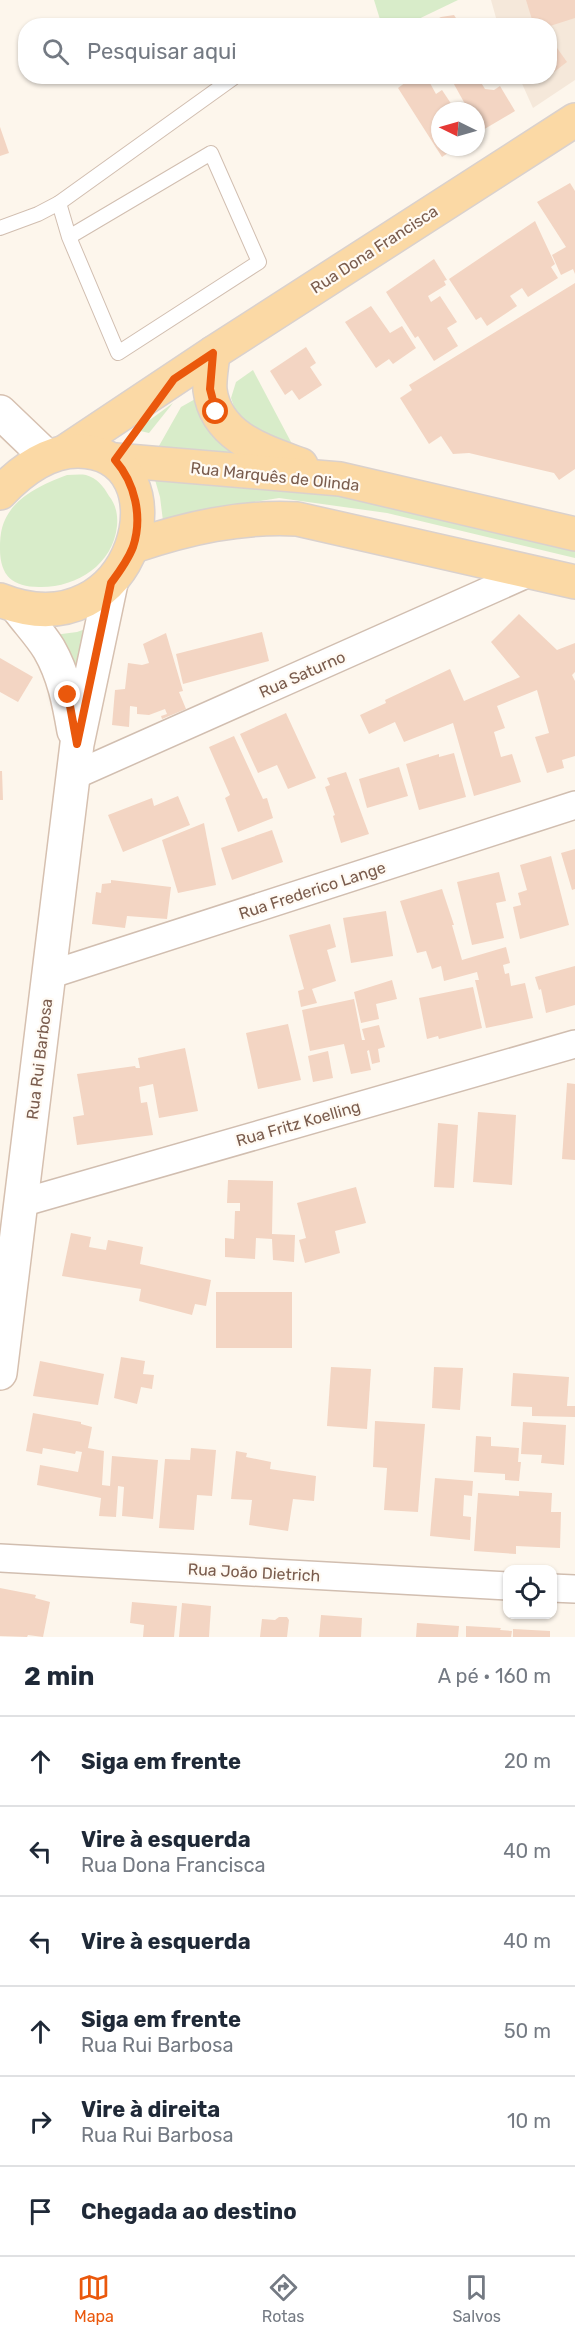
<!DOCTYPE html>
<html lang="pt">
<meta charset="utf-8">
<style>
:root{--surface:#fff;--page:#f6f6f7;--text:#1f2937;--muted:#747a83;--line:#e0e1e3;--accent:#ea580c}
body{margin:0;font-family:Rubik,sans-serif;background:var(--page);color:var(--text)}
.controls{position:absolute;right:18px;bottom:18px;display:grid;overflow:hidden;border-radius:12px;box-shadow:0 2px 4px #0004}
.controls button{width:54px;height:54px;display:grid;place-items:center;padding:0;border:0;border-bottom:2px solid var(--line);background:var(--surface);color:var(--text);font:30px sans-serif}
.compass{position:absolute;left:431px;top:102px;width:54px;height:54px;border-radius:50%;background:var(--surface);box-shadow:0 2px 4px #0004;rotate:275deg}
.stop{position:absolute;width:18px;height:18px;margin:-14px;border:4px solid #ea580c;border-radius:50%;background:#fff}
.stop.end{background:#ea580c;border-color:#fff;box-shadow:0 2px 6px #0008}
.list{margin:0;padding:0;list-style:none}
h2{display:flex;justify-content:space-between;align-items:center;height:78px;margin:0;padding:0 24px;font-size:26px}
h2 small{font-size:20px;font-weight:400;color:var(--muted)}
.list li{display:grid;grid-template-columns:39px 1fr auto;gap:18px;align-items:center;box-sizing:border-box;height:90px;padding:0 24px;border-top:2px solid var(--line)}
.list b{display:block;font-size:22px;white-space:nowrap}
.list p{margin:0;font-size:20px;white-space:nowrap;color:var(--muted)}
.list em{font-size:20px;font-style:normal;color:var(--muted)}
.icon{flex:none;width:33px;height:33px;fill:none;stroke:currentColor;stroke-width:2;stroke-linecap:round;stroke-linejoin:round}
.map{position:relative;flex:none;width:575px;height:1637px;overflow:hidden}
.search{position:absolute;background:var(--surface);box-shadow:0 2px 4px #0004;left:18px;right:18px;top:18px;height:66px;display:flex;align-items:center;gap:15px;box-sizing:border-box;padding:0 21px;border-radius:24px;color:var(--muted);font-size:22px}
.sheet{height:618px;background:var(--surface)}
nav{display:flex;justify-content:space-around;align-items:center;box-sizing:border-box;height:84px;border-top:2px solid var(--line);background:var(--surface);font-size:16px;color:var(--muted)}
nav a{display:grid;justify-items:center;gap:3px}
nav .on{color:var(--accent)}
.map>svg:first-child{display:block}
.residential{fill:#f5e8da}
.green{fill:#d8ecc9}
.building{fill:#f3d5c3}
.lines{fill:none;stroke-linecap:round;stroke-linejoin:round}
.lane-casing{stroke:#d1beb0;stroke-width:16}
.street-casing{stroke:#d1beb0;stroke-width:30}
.secondary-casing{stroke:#d6c0b0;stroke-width:36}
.primary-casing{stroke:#dad1cd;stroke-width:36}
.lane{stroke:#fff;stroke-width:14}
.street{stroke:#fff;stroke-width:27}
.secondary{stroke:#fff;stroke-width:33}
.primary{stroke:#fbd9a5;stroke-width:33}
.route{stroke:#ea580c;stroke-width:8}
.labels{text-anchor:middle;stroke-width:4.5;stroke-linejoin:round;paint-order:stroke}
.street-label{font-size:16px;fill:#7a5c4d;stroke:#fffaf3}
</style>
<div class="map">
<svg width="575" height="1637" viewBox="0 0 575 1637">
<rect width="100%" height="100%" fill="#fdf6ec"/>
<polygon class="residential" points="491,0 575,0 575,80 533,108 519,77 550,76 550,26 498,25"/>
<g class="green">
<polygon points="374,0 458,0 406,25 382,26"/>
<polygon points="253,370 291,442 269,440 241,427 231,398 236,382"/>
<polygon points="197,398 217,439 229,450 272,465 155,453 181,407"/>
<polygon points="173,403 149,433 136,430"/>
<polygon points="153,473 304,488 575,550 575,558 387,513 279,498 198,511 163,521 160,497"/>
<path d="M67,475C73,475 80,474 86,475C97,478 104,487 109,496C116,505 118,515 117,526C113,565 76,588 39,587C13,587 0,576 0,549C0,532 2,521 13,507C27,491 48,482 67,475Z"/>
<polygon points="97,625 82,688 54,635 77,632"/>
</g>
<g class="building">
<polygon points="526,0 575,0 575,18 550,26 534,26"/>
<polygon points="454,15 461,26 428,24 441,17"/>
<polygon points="550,38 567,62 550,75"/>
<polygon points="414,76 426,76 436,94 442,90 456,111 440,111 440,147 457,147 442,157 398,88"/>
<polygon points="477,76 485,89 494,90 500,86 515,111 476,134 476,111 460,111 464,108 462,105 465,104 450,77"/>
<polygon points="0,127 9,153 0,156"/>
<polygon points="570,183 575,191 575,274 573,269 561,275 552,255 566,247 537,202"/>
<polygon points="535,221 555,264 551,267 558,278 528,297 522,288 510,296 517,306 487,326 481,317 476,320 449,279"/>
<polygon points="434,259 447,280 444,281 446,285 428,296 431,302 440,296 457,322 447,328 458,346 434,361 418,336 415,338 386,292"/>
<polygon points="575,283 575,469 559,480 554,473 469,453 453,454 441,436 429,444 400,398 412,390 409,385"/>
<polygon points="371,306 390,333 402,326 416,348 393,364 389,359 376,368 345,322"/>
<polygon points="306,347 316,363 310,367 322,385 299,400 292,390 285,395 270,371"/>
<polygon points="519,614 557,650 575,643 575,672 572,675 575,681 575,756 562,760 564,768 547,773 535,737 549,733 537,690 497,706 505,728 494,732 501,757 512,754 521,782 474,796 453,723 404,742 395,722 369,734 360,715 386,703 385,700 450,669 464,701 520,677 491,642"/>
<polygon points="262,632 269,661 183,684 176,654"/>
<polygon points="166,633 183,691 179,692 186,709 162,719 161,716 167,714 165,709 149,715 137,714 137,707 130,706 129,727 112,725 115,690 125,689 128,663 142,665 149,663 143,644"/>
<polygon points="0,658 33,677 18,702 0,692"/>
<polygon points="286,713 316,778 288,789 277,765 258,773 240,734"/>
<polygon points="234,736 263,799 267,798 273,818 238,832 225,798 230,795 209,747"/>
<polygon points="454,753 466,797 419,810 406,764 439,754 439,757"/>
<polygon points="399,767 408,796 367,808 359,779"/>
<polygon points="0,771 2,771 3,800 0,800"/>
<polygon points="346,772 369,834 341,843 333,816 335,815 325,787 330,785 327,778"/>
<polygon points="178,796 190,825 123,852 108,815 152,798 154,806"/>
<polygon points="204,823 216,885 178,893 162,840"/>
<polygon points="272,830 283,862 232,880 221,848"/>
<polygon points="575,849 575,889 572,890 561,853"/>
<polygon points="551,856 569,925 520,939 513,907 521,905 518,893 527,890 520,865"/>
<polygon points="499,872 506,901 496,903 504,938 472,945 457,882"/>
<polygon points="111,880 171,887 167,919 127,916 125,928 92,924 96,892 101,893 102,884 111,883"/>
<polygon points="442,889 454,925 452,925 462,960 506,947 510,963 503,965 505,974 509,973 511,986 525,983 533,1018 486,1028 475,980 479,980 477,972 444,981 441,966 432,969 426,951 417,953 400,901"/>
<polygon points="386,911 393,956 351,963 343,918"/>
<polygon points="330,924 336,947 327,950 336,981 312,989 317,1003 301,1007 298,991 304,989 289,935"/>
<polygon points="575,966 575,1005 546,1013 541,989 539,990 535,977"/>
<polygon points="392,980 397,999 376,1004 379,1019 361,1023 354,992"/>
<polygon points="473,987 482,1028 439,1039 438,1036 427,1039 419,998"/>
<polygon points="354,999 362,1040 365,1040 362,1029 379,1025 385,1047 378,1049 380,1062 372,1064 369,1050 367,1051 371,1070 351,1074 344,1044 310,1051 302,1010"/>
<polygon points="288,1024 301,1080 258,1089 246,1033"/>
<polygon points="185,1048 198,1111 159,1118 153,1084 144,1086 139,1087 141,1103 147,1102 153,1135 77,1145 73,1117 84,1115 77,1074 135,1066 136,1068 140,1068 138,1058"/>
<polygon points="328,1051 333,1078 313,1082 308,1056"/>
<polygon points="567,1083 575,1084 575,1160 562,1159"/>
<polygon points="478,1112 516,1115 512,1185 473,1182"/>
<polygon points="438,1123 458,1125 454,1188 434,1187"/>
<polygon points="228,1180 273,1181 272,1234 295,1235 294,1262 273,1260 272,1239 256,1238 255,1259 225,1257 225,1238 234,1239 235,1211 240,1211 240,1203 227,1203"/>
<polygon points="356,1187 366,1223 335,1231 340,1253 305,1263 299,1240 306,1238 297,1203"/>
<polygon points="71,1233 91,1237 89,1247 106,1250 108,1240 143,1247 140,1264 211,1280 206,1306 195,1304 192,1315 139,1301 141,1289 62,1276"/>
<rect x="216" y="1292" width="76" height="56"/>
<polygon points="121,1357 145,1361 143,1374 154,1375 152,1389 141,1387 137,1404 114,1398"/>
<polygon points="40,1361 104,1374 98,1405 33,1396"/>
<polygon points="331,1367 371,1369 367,1429 327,1426"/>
<polygon points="434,1367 463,1368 460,1410 432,1408"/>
<polygon points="513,1373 569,1377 567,1406 575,1406 575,1417 532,1416 532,1407 511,1406"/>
<polygon points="33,1413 81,1422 81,1424 92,1427 88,1448 104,1451 102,1485 110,1486 112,1456 158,1460 153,1519 122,1516 124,1487 118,1486 116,1517 99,1516 101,1498 37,1485 40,1465 78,1472 82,1452 76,1451 75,1454 43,1448 42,1454 26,1451"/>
<polygon points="375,1421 425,1424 418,1512 384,1510 387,1468 373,1467"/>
<polygon points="523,1422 566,1425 564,1465 541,1463 542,1455 521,1454"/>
<polygon points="476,1436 491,1437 491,1446 519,1448 518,1462 521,1462 519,1481 505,1480 505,1474 474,1472"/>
<polygon points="191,1448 216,1450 212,1496 197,1495 194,1530 159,1528 165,1459 190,1460"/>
<polygon points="236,1451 247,1453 246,1457 271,1462 270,1469 316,1476 314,1501 293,1499 288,1531 249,1525 252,1500 231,1499"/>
<polygon points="435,1478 473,1481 472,1496 464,1495 463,1516 471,1517 470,1540 430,1536"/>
<polygon points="519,1491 552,1493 551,1512 561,1512 560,1548 516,1546 516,1554 474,1551 478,1493 519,1496"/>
<polygon points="0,1588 36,1595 35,1598 50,1602 43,1637 28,1635 27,1637 0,1636"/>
<polygon points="132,1602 177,1606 174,1637 143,1637 144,1625 130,1623"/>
<polygon points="182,1603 211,1606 209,1637 179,1637"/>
<polygon points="321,1615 362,1618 361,1637 319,1637"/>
<polygon points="279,1617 287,1617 289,1620 287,1637 260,1637 262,1619 275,1620"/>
<polygon points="417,1623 459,1626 458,1637 416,1637"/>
<polygon points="466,1626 501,1628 500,1630 512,1631 511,1637 466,1637"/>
<polygon points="513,1629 550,1631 550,1637 513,1637"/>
</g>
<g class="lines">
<g class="lane-casing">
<g id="lane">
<polyline points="59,203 69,237 118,353 259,262 211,153 69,237"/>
<polyline points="0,228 38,214 59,203 236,76"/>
</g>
</g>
<g class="street-casing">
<g id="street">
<polyline points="73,776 531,572"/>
<polyline points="49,975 575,805"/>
<polyline points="21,1203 575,1044"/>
<polyline points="0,1558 508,1586"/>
<polyline points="552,1588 575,1589"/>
</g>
</g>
<g class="secondary-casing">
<g id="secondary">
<polyline points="0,412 47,457"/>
<path d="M17,607C27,621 40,634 49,649C64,675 69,702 74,731"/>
<polyline points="0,1373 77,744 111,583"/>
</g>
</g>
<g class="primary-casing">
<g id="primary">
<path d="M213,353C212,365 209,379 210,390C216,437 263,451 301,465"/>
<polyline points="66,451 213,353 575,120"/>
<polyline points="115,460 340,479 575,534"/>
<path d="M0,493C20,472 48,451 78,451C187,452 138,655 0,600"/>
<path d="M134,546C188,528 240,516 297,519L575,582"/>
</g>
</g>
<use href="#lane" class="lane"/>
<use href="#street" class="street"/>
<use href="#secondary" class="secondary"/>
<use href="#primary" class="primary"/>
</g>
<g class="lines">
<path class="route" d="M68,695L77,744L111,583C120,571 128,560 133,547C143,517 135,483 115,460L174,379L213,353L210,389L216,412"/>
</g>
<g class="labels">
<g class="street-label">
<text transform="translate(374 249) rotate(-33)" y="6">Rua Dona Francisca</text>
<text transform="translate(275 476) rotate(6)" y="6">Rua Marquês de Olinda</text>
<text transform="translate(302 674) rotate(-24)" y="6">Rua Saturno</text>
<text transform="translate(312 890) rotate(-18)" y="6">Rua Frederico Lange</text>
<text transform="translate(39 1059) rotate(-83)" y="6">Rua Rui Barbosa</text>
<text transform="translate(298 1123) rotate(-16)" y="6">Rua Fritz Koelling</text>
<text transform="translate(254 1572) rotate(3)" y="6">Rua João Dietrich</text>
</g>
</g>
</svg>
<div class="controls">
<button><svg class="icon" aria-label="locate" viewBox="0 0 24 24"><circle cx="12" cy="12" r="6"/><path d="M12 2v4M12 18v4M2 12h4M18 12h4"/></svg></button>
</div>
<svg class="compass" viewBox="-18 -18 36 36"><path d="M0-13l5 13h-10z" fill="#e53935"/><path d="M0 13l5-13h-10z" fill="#747a83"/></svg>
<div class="stop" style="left:216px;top:412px"></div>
<div class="stop end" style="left:68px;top:695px"></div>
<div class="search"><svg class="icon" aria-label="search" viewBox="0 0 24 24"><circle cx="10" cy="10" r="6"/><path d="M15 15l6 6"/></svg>Pesquisar aqui</div>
</div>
<section class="sheet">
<h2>2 min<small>A pé · 160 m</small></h2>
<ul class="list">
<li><svg class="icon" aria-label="ahead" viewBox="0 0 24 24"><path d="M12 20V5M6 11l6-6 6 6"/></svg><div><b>Siga em frente</b></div><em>20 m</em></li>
<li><svg class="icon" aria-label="left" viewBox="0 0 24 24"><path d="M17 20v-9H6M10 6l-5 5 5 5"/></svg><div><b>Vire à esquerda</b><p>Rua Dona Francisca</p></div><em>40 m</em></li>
<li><svg class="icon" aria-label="left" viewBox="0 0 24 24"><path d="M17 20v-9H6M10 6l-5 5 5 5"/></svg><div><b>Vire à esquerda</b></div><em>40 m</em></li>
<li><svg class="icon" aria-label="ahead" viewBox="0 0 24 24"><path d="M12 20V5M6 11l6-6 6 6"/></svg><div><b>Siga em frente</b><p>Rua Rui Barbosa</p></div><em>50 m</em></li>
<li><svg class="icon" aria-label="right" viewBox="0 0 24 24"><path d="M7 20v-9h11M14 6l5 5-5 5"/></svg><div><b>Vire à direita</b><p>Rua Rui Barbosa</p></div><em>10 m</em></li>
<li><svg class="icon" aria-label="arrive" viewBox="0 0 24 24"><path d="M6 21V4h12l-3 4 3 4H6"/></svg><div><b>Chegada ao destino</b></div></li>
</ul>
</section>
<nav>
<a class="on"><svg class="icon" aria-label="map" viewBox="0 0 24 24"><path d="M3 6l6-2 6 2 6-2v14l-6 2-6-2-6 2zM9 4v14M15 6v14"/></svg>Mapa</a>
<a><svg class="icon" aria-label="directions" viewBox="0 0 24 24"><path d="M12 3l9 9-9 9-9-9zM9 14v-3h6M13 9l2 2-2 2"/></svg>Rotas</a>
<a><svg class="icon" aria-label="saved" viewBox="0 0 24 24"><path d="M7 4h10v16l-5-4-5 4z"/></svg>Salvos</a>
</nav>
